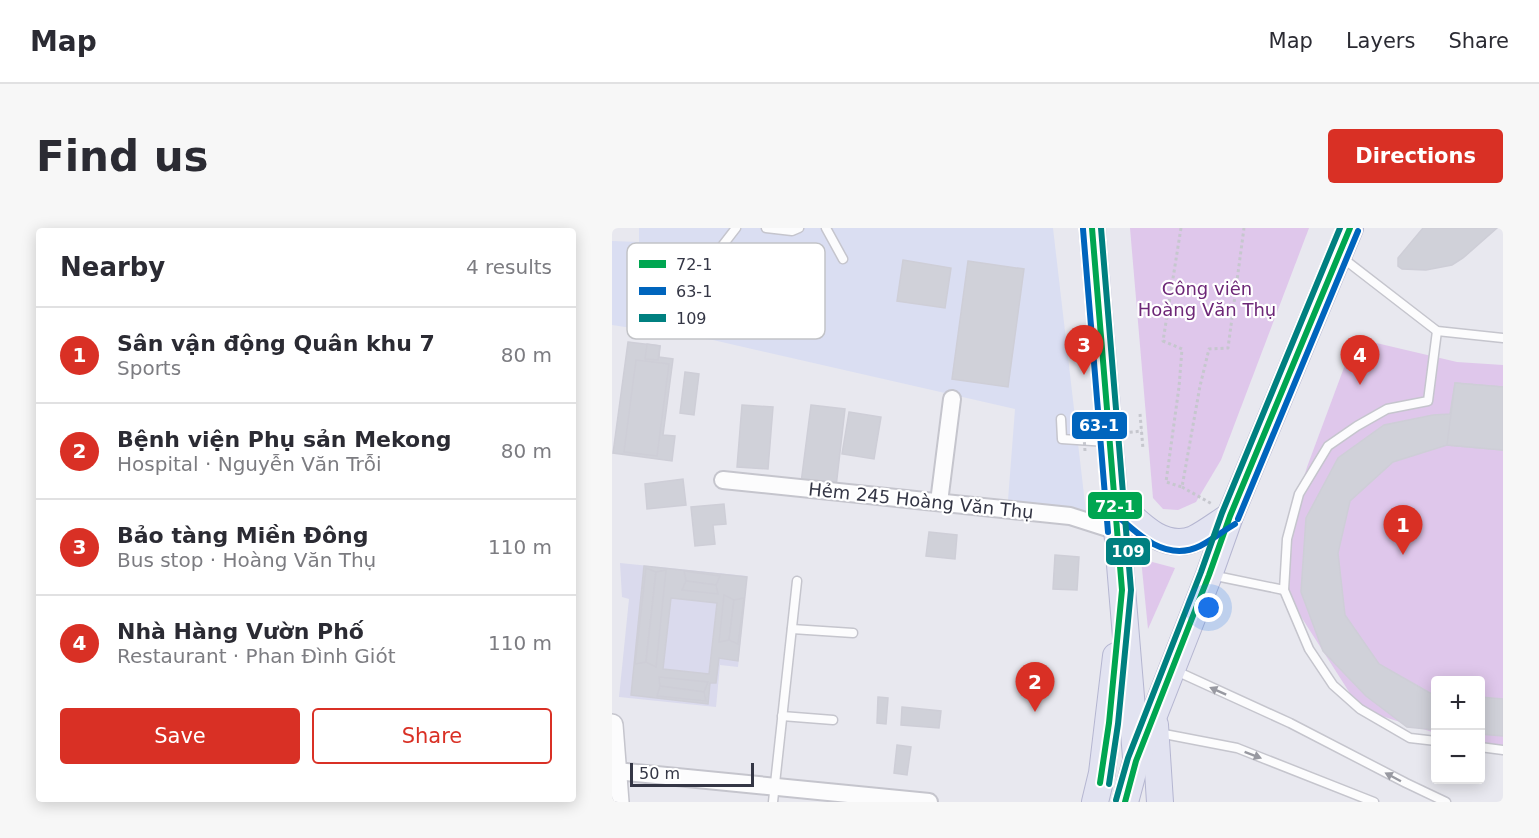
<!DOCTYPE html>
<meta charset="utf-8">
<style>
:root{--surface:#fff;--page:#f7f7f7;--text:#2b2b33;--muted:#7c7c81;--line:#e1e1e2;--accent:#d93025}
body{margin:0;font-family:"DejaVu Sans",sans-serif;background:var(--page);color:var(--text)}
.controls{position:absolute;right:18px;bottom:18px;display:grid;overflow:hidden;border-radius:6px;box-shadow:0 3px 15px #0003}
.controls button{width:54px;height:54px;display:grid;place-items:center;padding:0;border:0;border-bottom:2px solid var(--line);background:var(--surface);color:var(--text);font:30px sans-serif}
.scale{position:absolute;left:18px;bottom:15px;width:124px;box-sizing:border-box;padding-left:6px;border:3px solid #343645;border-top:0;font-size:16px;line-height:21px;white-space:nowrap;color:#343645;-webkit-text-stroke:4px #fff;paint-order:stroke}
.you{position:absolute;left:597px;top:380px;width:21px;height:21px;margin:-15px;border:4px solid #fff;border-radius:50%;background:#1a73e8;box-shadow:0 0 0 9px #1a73e833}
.badge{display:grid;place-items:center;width:39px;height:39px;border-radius:50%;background:var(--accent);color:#fff;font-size:20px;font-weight:700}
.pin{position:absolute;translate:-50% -50px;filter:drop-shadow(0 2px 3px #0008)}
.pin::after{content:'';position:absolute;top:32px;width:21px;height:18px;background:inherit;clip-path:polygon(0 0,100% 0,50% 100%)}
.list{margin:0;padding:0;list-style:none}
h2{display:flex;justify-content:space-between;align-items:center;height:78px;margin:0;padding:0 24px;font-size:26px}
h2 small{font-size:20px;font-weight:400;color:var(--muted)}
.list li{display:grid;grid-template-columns:39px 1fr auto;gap:18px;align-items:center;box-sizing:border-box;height:96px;padding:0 24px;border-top:2px solid var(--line)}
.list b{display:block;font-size:22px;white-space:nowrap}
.list p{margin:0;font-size:20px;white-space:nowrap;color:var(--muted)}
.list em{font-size:20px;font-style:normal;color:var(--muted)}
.actions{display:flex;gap:12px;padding:18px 24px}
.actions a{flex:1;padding:14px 0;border:2px solid var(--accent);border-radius:6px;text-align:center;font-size:21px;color:var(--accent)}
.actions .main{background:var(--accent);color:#fff}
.map{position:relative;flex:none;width:891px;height:574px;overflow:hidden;border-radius:6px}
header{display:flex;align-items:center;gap:36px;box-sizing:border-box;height:84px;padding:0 30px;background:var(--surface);border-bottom:2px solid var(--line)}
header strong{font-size:28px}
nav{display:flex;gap:33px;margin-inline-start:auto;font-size:21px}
.intro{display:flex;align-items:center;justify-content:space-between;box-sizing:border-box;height:144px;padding:0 36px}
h1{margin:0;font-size:42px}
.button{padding:15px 27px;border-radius:6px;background:var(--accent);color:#fff;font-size:21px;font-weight:700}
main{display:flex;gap:36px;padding:0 36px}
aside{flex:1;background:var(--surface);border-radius:6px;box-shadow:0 3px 15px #0003}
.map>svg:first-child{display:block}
.commercial{fill:#dadef2}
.education{fill:#dadaed}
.green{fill:#dfc7eb}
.building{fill:#d0d1d9;stroke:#ceced7;stroke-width:1.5;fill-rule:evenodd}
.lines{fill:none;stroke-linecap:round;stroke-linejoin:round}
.service-casing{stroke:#c5c5cd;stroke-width:11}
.minor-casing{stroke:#c5c5cd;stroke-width:20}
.tertiary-casing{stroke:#c5c5cd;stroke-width:24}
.primary-casing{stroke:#b5b6d1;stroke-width:28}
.path{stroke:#c6c7ce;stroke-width:3;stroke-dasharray:3 3;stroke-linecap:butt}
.service{stroke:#fcfcfd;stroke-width:8}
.minor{stroke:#fcfcfd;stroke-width:16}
.tertiary{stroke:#fcfcfd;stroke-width:21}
.primary{stroke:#e2e3f1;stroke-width:26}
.path-bridge{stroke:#c6c7ce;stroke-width:3;stroke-dasharray:3 3;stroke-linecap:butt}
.bus-1-casing{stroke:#fff;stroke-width:10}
.bus-2-casing{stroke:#fff;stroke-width:10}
.bus-3-casing{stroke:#fff;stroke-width:10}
.bus-1{stroke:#00a651;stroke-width:6}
.bus-2{stroke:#0065bd;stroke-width:6}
.bus-3{stroke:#008080;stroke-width:6}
.oneway{fill:#9899a1}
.labels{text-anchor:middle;stroke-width:4.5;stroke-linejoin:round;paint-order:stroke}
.park-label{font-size:18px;fill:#6d2777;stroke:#fff}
.street-label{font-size:18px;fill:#343645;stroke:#fff}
.key{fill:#fff;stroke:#c2c3c7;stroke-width:1.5}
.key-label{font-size:16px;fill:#343645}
.line-badge{stroke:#fff;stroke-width:2}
.badge-label{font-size:16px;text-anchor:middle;font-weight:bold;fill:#fff}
</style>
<header>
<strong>Map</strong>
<nav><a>Map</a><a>Layers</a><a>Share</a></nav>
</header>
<div class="intro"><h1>Find us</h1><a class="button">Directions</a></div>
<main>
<aside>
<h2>Nearby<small>4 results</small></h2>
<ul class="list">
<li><span class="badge">1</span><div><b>Sân vận động Quân khu 7</b><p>Sports</p></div><em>80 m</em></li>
<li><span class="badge">2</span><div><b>Bệnh viện Phụ sản Mekong</b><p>Hospital · Nguyễn Văn Trỗi</p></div><em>80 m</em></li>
<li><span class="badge">3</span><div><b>Bảo tàng Miền Đông</b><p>Bus stop · Hoàng Văn Thụ</p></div><em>110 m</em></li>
<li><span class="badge">4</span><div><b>Nhà Hàng Vườn Phố</b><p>Restaurant · Phan Đình Giót</p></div><em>110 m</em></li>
</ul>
<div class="actions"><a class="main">Save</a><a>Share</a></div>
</aside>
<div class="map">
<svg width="891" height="574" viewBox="0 0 891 574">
<rect width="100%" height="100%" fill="#e8e8ef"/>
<polygon class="commercial" points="27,0 441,0 474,284 396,272 403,181 101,112 0,97 0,13 27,14"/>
<polygon class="education" points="8,335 135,348 126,439 108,437 104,479 7,469 17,371 10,369"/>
<g class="green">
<polygon points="518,0 697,0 609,232 584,274 566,282 551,281 541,270"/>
<polygon points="743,110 845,134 891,137 891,522 869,519 868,452 824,452 823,505 808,500 795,499 788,494 748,481 672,362 687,266 695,239"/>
<polygon points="529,331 563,340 536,401"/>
</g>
<g class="building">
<polygon points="811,0 885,0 851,30 840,37 814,42 790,41 786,38 786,30"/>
<polygon points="291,32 339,40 333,80 285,73"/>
<polygon points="356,33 412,41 396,159 340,151"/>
<polygon points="16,114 48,118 47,129 61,131 51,207 63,208 60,233 1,225"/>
<polygon points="35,116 48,118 46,132 33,131"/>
<polygon points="24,132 57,136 45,228 12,224"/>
<polygon points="73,144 87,146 82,187 68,185"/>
<polygon points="843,155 891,159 891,222 835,217 781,234 738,273 726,325 733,387 767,436 818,465 824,466 824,502 795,499 754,468 711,423 689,364 694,290 726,230 772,197 821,187 838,186"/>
<polygon points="843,155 891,159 891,222 835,217"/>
<polygon points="130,177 161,179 156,241 125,239"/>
<polygon points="199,177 233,181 224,259 189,255"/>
<polygon points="237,184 269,189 262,231 230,226"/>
<polygon points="71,251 74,277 35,281 33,256"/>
<polygon points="112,276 114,296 101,297 103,316 83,318 79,279"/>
<polygon points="317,304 345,307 343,331 314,328"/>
<polygon points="443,327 467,329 465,362 441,361"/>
<path d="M32,338L135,349L126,433L107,430L104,455H98L96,476L19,467ZM59,370L105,375L97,446L51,441Z"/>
<polygon points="34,340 44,344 34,434 23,436"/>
<polygon points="54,342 44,439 34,434 44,344"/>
<polygon points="72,343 108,348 104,357 74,353"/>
<polygon points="74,353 104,357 106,366 70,362"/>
<polygon points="112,367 122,372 117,412 107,414"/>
<polygon points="132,370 126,416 117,412 122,372"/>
<polygon points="47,449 96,454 92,464 48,458"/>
<polygon points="48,458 92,464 94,473 45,468"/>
<polygon points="266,469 276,470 274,496 265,495"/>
<polygon points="868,469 891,471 891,508 868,506"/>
<polygon points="290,479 329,483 327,500 289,497"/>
<polygon points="285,517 299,519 295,547 282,545"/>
</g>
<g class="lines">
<g class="service-casing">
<g id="service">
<polyline points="154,0 180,3 187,0"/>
<polyline points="214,0 231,31"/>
<polyline points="728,28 825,103 891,110"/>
<polyline points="49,54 97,35 124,0"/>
<polyline points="449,191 450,211 495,214"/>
<polyline points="599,347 672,362"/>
<polyline points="180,401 241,405"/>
<polyline points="562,442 678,495 794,555 834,574"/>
<polyline points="170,488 221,492"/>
<polyline points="547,505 625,520 762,574"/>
<polyline points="824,513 798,510 748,481 721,457 697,421 672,362 675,311 687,266 716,218 745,198 775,181 816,173 825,103"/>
<polyline points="868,519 891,522"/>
<polyline points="161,574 185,353"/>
</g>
</g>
<g class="minor-casing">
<g id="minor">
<polyline points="111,252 458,288 505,303"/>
<polyline points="327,274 340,171"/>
<polyline points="4,543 317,574"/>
</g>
</g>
<g class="tertiary-casing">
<polyline id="tertiary" points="0,497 6,574"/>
</g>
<g class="primary-casing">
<g id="primary">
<polyline points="480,0 524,529"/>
<path d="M502,272C524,292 549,324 582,311C594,305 607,295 618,288"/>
<polyline points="543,497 548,574"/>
<polyline points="483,574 490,545 504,428"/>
<polyline points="513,574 524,533 597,347 618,288 738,0"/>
</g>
</g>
<g class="path">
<polyline points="569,0 551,113 570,121 567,159 554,254 570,259 588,158 597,121 616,120 632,0"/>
<polyline points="528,186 531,221"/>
<polyline points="471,191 471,201"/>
<polyline points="570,259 600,276"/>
</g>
<use href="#service" class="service"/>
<use href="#minor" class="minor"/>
<use href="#tertiary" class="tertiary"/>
<use href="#primary" class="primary"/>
<polyline class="path-bridge" points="473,223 472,209 530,203"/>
<g class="bus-1-casing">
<g id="bus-1">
<polyline points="480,0 510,362 497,495 488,555"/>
<polyline points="513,574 524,533 597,347 618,288 738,0"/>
</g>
</g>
<g class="bus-2-casing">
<g id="bus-2">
<polyline points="471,1 496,304"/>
<path d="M496,279C520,301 551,336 588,318C600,312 611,303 623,296"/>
<polyline points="626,291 746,3"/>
</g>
</g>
<g class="bus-3-casing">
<g id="bus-3">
<polyline points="489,0 519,362 506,496 497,556"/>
<polyline points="504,572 516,530 589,344 610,285 728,0"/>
</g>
</g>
<use href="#bus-1" class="bus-1"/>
<use href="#bus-2" class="bus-2"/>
<use href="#bus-3" class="bus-3"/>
</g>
<defs><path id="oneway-solid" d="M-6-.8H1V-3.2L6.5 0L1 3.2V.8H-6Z" transform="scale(1.5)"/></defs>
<g class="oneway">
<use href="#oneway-solid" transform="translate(606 463) rotate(-156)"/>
<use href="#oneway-solid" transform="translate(641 527) rotate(21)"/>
<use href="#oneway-solid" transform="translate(781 549) rotate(-152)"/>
</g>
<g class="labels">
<g class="park-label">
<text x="595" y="67">Công viên<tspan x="595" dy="21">Hoàng Văn Thụ</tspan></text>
</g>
<g class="street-label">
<text transform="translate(309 273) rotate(6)" y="6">Hẻm 245 Hoàng Văn Thụ</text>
</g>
</g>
<rect x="15" y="15" width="198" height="96" rx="9" class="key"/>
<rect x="27" y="32" width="27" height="8" fill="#00a651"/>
<rect x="27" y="59" width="27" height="8" fill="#0065bd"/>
<rect x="27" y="86" width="27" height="8" fill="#008080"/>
<g class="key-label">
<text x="64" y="42">72-1</text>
<text x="64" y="69">63-1</text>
<text x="64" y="96">109</text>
</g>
<g class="line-badge">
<rect x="459" y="183" width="57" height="29" rx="6" fill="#0065bd"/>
<rect x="475" y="263" width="56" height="29" rx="6" fill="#00a651"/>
<rect x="493" y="309" width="46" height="29" rx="6" fill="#008080"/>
</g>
<g class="badge-label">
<text x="487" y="203">63-1</text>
<text x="503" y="284">72-1</text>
<text x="516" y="329">109</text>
</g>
</svg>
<div class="controls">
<button>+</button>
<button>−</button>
</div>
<div class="scale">50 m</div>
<div class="you"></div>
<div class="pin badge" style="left:791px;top:327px">1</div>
<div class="pin badge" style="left:423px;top:484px">2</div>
<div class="pin badge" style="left:472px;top:147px">3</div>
<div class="pin badge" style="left:748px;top:157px">4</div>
</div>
</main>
